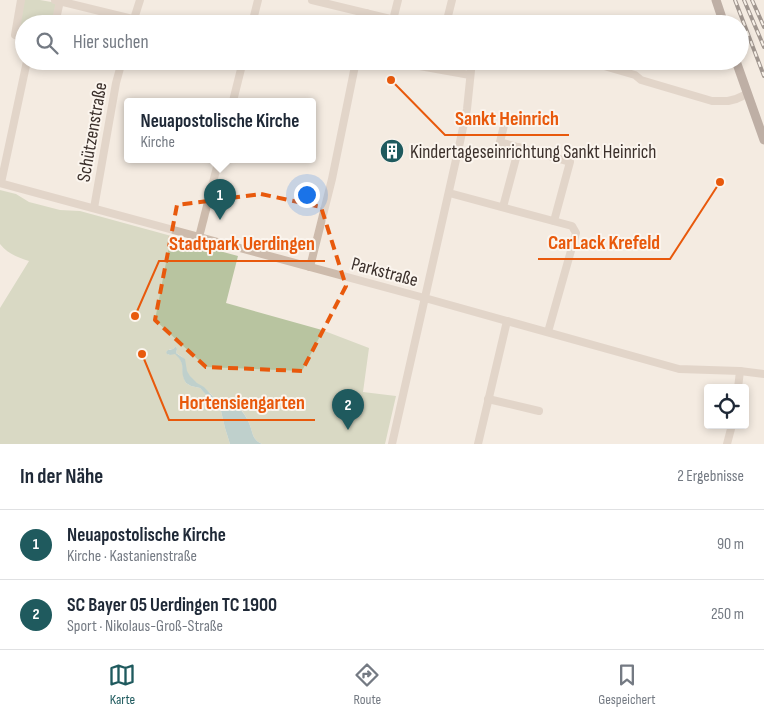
<!DOCTYPE html>
<html lang="de">
<meta charset="utf-8">
<style>
:root{--surface:#fff;--page:#f2f2f3;--text:#1f2937;--muted:#747a83;--line:#e0e1e3;--accent:#1f5a5e}
body{margin:0;font-family:"Sofia Sans Condensed",sans-serif;background:var(--page);color:var(--text)}
.controls{position:absolute;right:15px;bottom:15px;display:grid;overflow:hidden;border-radius:5px;box-shadow:0 2px 8px #0003}
.controls button{width:45px;height:45px;display:grid;place-items:center;padding:0;border:0;border-bottom:1px solid var(--line);background:var(--surface);color:var(--text);font:25px sans-serif}
.you{position:absolute;left:306px;top:194px;width:18px;height:18px;margin:-12px;border:4px solid #fff;border-radius:50%;background:#1a73e8;box-shadow:0 0 0 8px #1a73e833}
.badge{display:grid;place-items:center;width:32px;height:32px;border-radius:50%;background:var(--accent);color:#fff;font-size:16px;font-weight:700}
.pin{position:absolute;translate:-50% -41px;filter:drop-shadow(0 1px 2px #0008)}
.pin::after{content:'';position:absolute;top:26px;width:18px;height:15px;background:inherit;clip-path:polygon(0 0,100% 0,50% 100%)}
.popup{position:absolute;left:124px;top:98px;width:192px;height:65px;box-sizing:border-box;display:grid;place-content:center;border-radius:5px;background:var(--surface);filter:drop-shadow(0 1px 4px #0005);font-size:16px;white-space:nowrap;color:var(--muted)}
.popup b{font-size:19px;color:var(--text)}
.popup::after{content:'';position:absolute;left:50%;top:100%;margin-left:-10px;border:10px solid transparent;border-top-color:var(--surface)}
.list{margin:0;padding:0;list-style:none}
h2{display:flex;justify-content:space-between;align-items:center;height:65px;margin:0;padding:0 20px;font-size:21px}
h2 small{font-size:16px;font-weight:400;color:var(--muted)}
.list li{display:grid;grid-template-columns:32px 1fr auto;gap:15px;align-items:center;box-sizing:border-box;height:70px;padding:0 20px;border-top:1px solid var(--line)}
.list b{display:block;font-size:19px;white-space:nowrap}
.list p{margin:0;font-size:16px;white-space:nowrap;color:var(--muted)}
.list em{font-size:16px;font-style:normal;color:var(--muted)}
.icon{flex:none;width:28px;height:28px;fill:none;stroke:currentColor;stroke-width:2;stroke-linecap:round;stroke-linejoin:round}
.map{position:relative;flex:none;width:764px;height:444px;overflow:hidden}
.search{position:absolute;background:var(--surface);box-shadow:0 2px 8px #0003;left:15px;right:15px;top:15px;height:55px;display:flex;align-items:center;gap:12px;box-sizing:border-box;padding:0 18px;border-radius:28px;color:var(--muted);font-size:19px}
.sheet{height:205px;background:var(--surface)}
nav{display:flex;justify-content:space-around;align-items:center;box-sizing:border-box;height:70px;border-top:1px solid var(--line);background:var(--surface);font-size:14px;color:var(--muted)}
nav a{display:grid;justify-items:center;gap:2px}
nav .on{color:var(--accent)}
.map>svg:first-child{display:block}
.green{fill:#b8c4a0}
.water{fill:#7fb0b2}
.lines{fill:none;stroke-linecap:round;stroke-linejoin:round}
.minor{stroke:#cdbbac;stroke-width:8}
.major{stroke:#7d675c;stroke-width:9}
.rail-casing{stroke:#3b302b;stroke-width:4}
.rail{stroke:#fbf5ee;stroke-width:2;stroke-dasharray:5.5;stroke-linecap:butt}
.marked{fill:none;stroke:#e8590c;stroke-width:4;stroke-dasharray:10 6;stroke-linejoin:round}
.labels{text-anchor:middle;stroke-width:4;stroke-linejoin:round;paint-order:stroke}
.street-label{font-size:19px;fill:#3b302b;stroke:#fbf5ee}
.poi-label{font-size:19px;fill:#3b302b;stroke:#fbf5ee;text-anchor:start}
.leader{fill:none;stroke:#e8590c;stroke-width:2}
.callout-dot{fill:#e8590c;stroke:#fbf5ee;stroke-width:2}
.callout-label{font-size:20px;text-anchor:middle;font-weight:bold;fill:#e8590c;stroke:#fbf5ee;stroke-width:4;stroke-linejoin:round;paint-order:stroke}
</style>
<div class="map">
<svg width="764" height="444" viewBox="0 0 764 444">
<rect width="100%" height="100%" fill="#f4ebe1"/>
<g class="green">
<polygon points="24,0 40,0 57,3 52,24 24,24 24,33 17,32"/>
<path d="M0,190L16,194L29,202L60,210L80,211L186,240V242L238,256L226,303L322,330L369,348L363,392L396,396L385,444H262C252,440 253,432 249,423C246,415 240,408 235,402C231,402 222,405 219,403C216,402 213,396 211,394C203,387 192,382 187,372C182,361 189,360 176,353L177,349L176,346L173,349H170L166,352L169,355L175,353C188,366 179,369 186,383L191,386L200,388L218,407V410L221,411L225,428L230,444H0V308L29,261C17,257 8,254 0,244Z"/>
</g>
<path class="water" d="M176,346L177,349L176,353L185,359L187,371L190,376L197,383L204,387L219,403L234,401C239,408 246,415 249,423C253,432 252,440 262,444H230L225,428L221,411L218,410L217,407L200,388L191,386L186,383C178,369 188,366 175,354L170,355L167,354L166,352L168,350L173,349Z"/>
<g class="lines">
<g class="minor">
<polyline points="21,0 15,35 24,37"/>
<polyline points="55,0 153,24"/>
<polyline points="312,0 411,24"/>
<polyline points="393,20 398,0"/>
<polyline points="133,22 140,0"/>
<polyline points="55,24 60,1"/>
<polyline points="252,24 258,0"/>
<polyline points="364,24 366,13"/>
<polyline points="446,24 452,0"/>
<polyline points="415,61 414,65 470,75"/>
<polyline points="573,61 588,65 597,64 635,75 641,80 712,101 728,101 736,99 747,94"/>
<polyline points="233,101 243,61"/>
<polyline points="506,117 500,142 570,162 554,221"/>
<polyline points="0,183 432,300 679,369 740,371 764,374"/>
<polyline points="1,183 27,61"/>
<polyline points="453,194 572,226 576,233 548,332"/>
<polyline points="503,207 519,147"/>
<polyline points="94,208 116,83 122,61"/>
<polyline points="199,237 219,159"/>
<polyline points="310,267 332,179 356,61"/>
<polyline points="738,388 740,371"/>
<polyline points="488,399 539,411"/>
<polyline points="392,444 460,142 467,109 472,61"/>
<polyline points="478,444 507,321"/>
<polyline points="727,444 732,425"/>
</g>
<g class="major">
<polyline points="716,0 724,24"/>
<polyline points="736,61 764,140"/>
</g>
<g class="rail-casing">
<g id="rail">
<polyline points="735,0 764,76"/>
<polyline points="744,0 764,47"/>
<polyline points="752,0 764,27"/>
</g>
</g>
<use href="#rail" class="rail"/>
</g>
<path d="M0 0H764V444H0ZM261,194L321,207L346,286L302,371L206,367L155,320L177,205Z" fill="#f4ebe1" fill-opacity=".55" fill-rule="evenodd"/>
<path class="marked" d="M261,194L321,207L346,286L302,371L206,367L155,320L177,205Z"/>
<defs>
<g id="building-disc" transform="scale(1.25)"><circle r="9.5" fill="#1f5a5e" stroke="#fbf5ee"/><path d="M-4-6H4V6H1V3H-1V6H-4ZM-2.5-4.3h1.7v1.8h-1.7ZM.8-4.3h1.7v1.8H.8ZM-2.5-1h1.7V.8h-1.7ZM.8-1h1.7V.8H.8Z" fill="#fff"/></g>
</defs>
<g fill-rule="evenodd">
<use href="#building-disc" x="392" y="151"/>
</g>
<g class="labels">
<g class="street-label">
<text transform="translate(91 132) rotate(-80)" y="7">Schützenstraße</text>
<text transform="translate(385 271) rotate(15)" y="7">Parkstraße</text>
</g>
<g class="poi-label">
<text x="410" y="158">Kindertageseinrichtung Sankt Heinrich</text>
</g>
</g>
<path class="leader" d="M391 80L445 135H569M720 182L670 259H538M135 316L159 261H325M142 354L169 420H315"/>
<g class="callout-dot">
<circle cx="391" cy="80" r="5"/>
<circle cx="720" cy="182" r="5"/>
<circle cx="135" cy="316" r="5"/>
<circle cx="142" cy="354" r="5"/>
</g>
<g class="callout-label">
<text x="507" y="125">Sankt Heinrich</text>
<text x="604" y="249">CarLack Krefeld</text>
<text x="242" y="250">Stadtpark Uerdingen</text>
<text x="242" y="409">Hortensiengarten</text>
</g>
</svg>
<div class="controls">
<button><svg class="icon" aria-label="locate" viewBox="0 0 24 24"><circle cx="12" cy="12" r="6"/><path d="M12 2v4M12 18v4M2 12h4M18 12h4"/></svg></button>
</div>
<div class="you"></div>
<div class="pin badge" style="left:220px;top:220px">1</div>
<div class="popup"><b>Neuapostolische Kirche</b>Kirche</div>
<div class="pin badge" style="left:348px;top:430px">2</div>
<div class="search"><svg class="icon" aria-label="search" viewBox="0 0 24 24"><circle cx="10" cy="10" r="6"/><path d="M15 15l6 6"/></svg>Hier suchen</div>
</div>
<section class="sheet">
<h2>In der Nähe<small>2 Ergebnisse</small></h2>
<ul class="list">
<li><span class="badge">1</span><div><b>Neuapostolische Kirche</b><p>Kirche · Kastanienstraße</p></div><em>90 m</em></li>
<li><span class="badge">2</span><div><b>SC Bayer 05 Uerdingen TC 1900</b><p>Sport · Nikolaus-Groß-Straße</p></div><em>250 m</em></li>
</ul>
</section>
<nav>
<a class="on"><svg class="icon" aria-label="map" viewBox="0 0 24 24"><path d="M3 6l6-2 6 2 6-2v14l-6 2-6-2-6 2zM9 4v14M15 6v14"/></svg>Karte</a>
<a><svg class="icon" aria-label="directions" viewBox="0 0 24 24"><path d="M12 3l9 9-9 9-9-9zM9 14v-3h6M13 9l2 2-2 2"/></svg>Route</a>
<a><svg class="icon" aria-label="saved" viewBox="0 0 24 24"><path d="M7 4h10v16l-5-4-5 4z"/></svg>Gespeichert</a>
</nav>
